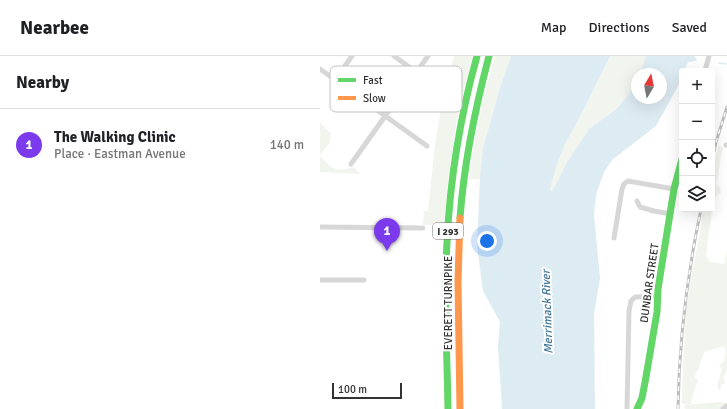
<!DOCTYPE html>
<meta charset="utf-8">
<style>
:root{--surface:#fff;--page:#f6f6f6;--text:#202124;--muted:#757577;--line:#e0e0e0;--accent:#7c3aed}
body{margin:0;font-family:Signika,sans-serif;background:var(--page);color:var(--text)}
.controls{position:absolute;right:12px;top:12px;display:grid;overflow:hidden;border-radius:4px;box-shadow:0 4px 16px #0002}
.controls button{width:36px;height:36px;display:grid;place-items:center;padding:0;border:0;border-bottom:1px solid var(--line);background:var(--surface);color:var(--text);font:20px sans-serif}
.compass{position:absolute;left:311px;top:12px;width:36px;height:36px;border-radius:50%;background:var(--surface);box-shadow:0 4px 16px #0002;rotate:10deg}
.scale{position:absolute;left:12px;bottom:10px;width:70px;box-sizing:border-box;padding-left:4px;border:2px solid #333;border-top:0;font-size:11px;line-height:14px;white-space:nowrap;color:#333;-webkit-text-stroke:3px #fff;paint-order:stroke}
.you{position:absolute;left:167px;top:185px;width:14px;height:14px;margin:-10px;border:3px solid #fff;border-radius:50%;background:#1a73e8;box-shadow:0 0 0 6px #1a73e833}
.badge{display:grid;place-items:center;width:26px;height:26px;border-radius:50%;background:var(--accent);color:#fff;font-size:13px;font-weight:700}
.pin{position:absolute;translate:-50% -33px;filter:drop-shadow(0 1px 2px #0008)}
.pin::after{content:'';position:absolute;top:21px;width:14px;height:12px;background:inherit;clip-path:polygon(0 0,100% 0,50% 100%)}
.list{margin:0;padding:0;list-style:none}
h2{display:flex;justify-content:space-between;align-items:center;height:52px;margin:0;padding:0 16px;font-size:17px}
h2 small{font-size:13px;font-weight:400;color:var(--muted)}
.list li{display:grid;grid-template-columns:26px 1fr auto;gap:12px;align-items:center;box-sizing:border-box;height:72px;padding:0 16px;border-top:1px solid var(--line)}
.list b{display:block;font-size:15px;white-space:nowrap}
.list p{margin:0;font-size:13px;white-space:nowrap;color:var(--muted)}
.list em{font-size:13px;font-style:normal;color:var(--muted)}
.icon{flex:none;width:22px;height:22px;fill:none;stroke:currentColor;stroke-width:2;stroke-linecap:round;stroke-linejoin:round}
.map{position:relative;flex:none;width:407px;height:353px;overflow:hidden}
header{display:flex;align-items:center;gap:24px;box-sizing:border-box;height:56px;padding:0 20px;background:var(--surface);border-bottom:1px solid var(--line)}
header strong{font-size:19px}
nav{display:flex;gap:22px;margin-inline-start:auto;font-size:14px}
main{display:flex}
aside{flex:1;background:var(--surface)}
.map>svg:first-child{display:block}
.green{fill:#f1f5ed}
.water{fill:#ddebf3}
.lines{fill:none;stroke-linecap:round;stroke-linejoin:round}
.stream{stroke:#ddebf3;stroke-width:1.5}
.street{stroke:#d7d7d7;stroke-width:5}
.fast{stroke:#63d668;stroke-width:7}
.slow{stroke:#ff974d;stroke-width:7}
.rail-casing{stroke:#bebebe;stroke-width:3}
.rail{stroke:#fff;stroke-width:1.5;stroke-dasharray:4.5;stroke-linecap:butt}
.labels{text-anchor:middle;stroke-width:4;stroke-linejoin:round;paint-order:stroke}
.shield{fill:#fff;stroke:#707070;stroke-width:1}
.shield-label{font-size:10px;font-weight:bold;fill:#333}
.street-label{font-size:11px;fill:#333;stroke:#fff}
.water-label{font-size:12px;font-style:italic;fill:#3f7597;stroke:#fff}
.key{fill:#fff;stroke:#c2c2c2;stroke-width:1}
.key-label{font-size:11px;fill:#333}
</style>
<header>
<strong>Nearbee</strong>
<nav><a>Map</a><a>Directions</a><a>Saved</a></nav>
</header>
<main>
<aside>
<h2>Nearby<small></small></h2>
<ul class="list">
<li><span class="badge">1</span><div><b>The Walking Clinic</b><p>Place · Eastman Avenue</p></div><em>140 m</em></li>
</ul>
</aside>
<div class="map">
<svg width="407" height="353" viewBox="0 0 407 353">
<rect width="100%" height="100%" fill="#fff"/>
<g class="green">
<polygon points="134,0 152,0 137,63 128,124 123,176 113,169 103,169 104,155 108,155 115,89 121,52"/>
<polygon points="175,0 191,0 180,32 163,92 160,123 149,123 152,100 164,39"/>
<polygon points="290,0 326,0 322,12 319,18 317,18 317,22 309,38 295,53 269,73 247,106 233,134 231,135 230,133 237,108 245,88 262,57"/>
<polygon points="0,66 1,68 11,78 9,88 0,99"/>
<polygon points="398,90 403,91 396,129 400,131 401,137 394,141 386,199 390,206 404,208 407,196 407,313 404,321 405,327 401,329 400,335 397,330 402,313 399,310 404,305 406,297 404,290 384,296 378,314 376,316 375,322 378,324 375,332 371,348 362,348 363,309 366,257 370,227 380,177 383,153 392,153 392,124"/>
<path d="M0,100C13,113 15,117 34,111L40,118L0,116Z"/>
<polygon points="399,346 407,347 407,353 365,353 365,349"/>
</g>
<polygon class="water" points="191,0 290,0 262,57 245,88 237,108 230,133 231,135 233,134 247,106 269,73 296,53 309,38 317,22 317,42 341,42 341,18 319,18 322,12 326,0 374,0 377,3 376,5 368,6 364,15 362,15 362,20 358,30 336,70 292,104 284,116 276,139 274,159 280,222 274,258 275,353 182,353 178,290 180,266 163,235 157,190 160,121 163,92 180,32"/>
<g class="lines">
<polyline class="stream" points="399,7 407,8"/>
<g class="street">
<polyline points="74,0 96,16"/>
<polyline points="0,13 107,90"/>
<polyline points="385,15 389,0"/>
<polyline points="15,24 32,0"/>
<polyline points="406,89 407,89"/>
<polyline points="31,108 108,0"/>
<polyline points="317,145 320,151 334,155 351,158"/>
<polyline points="0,171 103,172"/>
<polyline points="294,182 302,133 304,128 308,125 354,133"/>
<polyline points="0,224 44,224"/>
<polyline points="307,353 309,255 311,245 315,241 338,240"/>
<polyline points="403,353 407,350"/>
</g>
<g class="fast">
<path d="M140,162C144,107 155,53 169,0"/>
<path d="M128,353C127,297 124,241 127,186C130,123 140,61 157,0"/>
<polyline points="317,353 322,342 326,321 337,256 338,233 354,133 362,103"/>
</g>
<polyline class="slow" points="140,353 138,225 140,162"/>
<g class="rail-casing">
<g id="rail">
<polyline points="392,104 396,86 407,51"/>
<path d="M358,353C359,286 367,219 381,153"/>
</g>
</g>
<use href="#rail" class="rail"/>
</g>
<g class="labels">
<rect class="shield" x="113" y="167" width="30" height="16" rx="3"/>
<g class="shield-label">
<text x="128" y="179">I 293</text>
</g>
<g class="street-label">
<text transform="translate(329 227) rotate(-82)" y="4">DUNBAR STREET</text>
<text transform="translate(128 247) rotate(-90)" y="4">EVERETT TURNPIKE</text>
</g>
<g class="water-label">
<text transform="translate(227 256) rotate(-92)" y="4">Merrimack River</text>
</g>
</g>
<rect x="10" y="10" width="132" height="46" rx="6" class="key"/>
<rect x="18" y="22" width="18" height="4" fill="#63d668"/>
<rect x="18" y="40" width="18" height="4" fill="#ff974d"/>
<g class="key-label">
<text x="43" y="28">Fast</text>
<text x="43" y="46">Slow</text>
</g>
</svg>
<div class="controls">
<button>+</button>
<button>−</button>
<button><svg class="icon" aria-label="locate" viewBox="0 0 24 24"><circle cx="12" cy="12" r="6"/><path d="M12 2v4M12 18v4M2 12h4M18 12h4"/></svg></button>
<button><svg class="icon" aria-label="layers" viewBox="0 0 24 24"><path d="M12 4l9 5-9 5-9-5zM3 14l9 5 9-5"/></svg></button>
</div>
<svg class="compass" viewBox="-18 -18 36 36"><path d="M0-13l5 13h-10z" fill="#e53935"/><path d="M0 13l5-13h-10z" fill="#757577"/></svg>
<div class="scale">100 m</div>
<div class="you"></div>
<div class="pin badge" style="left:67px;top:195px">1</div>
</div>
</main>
